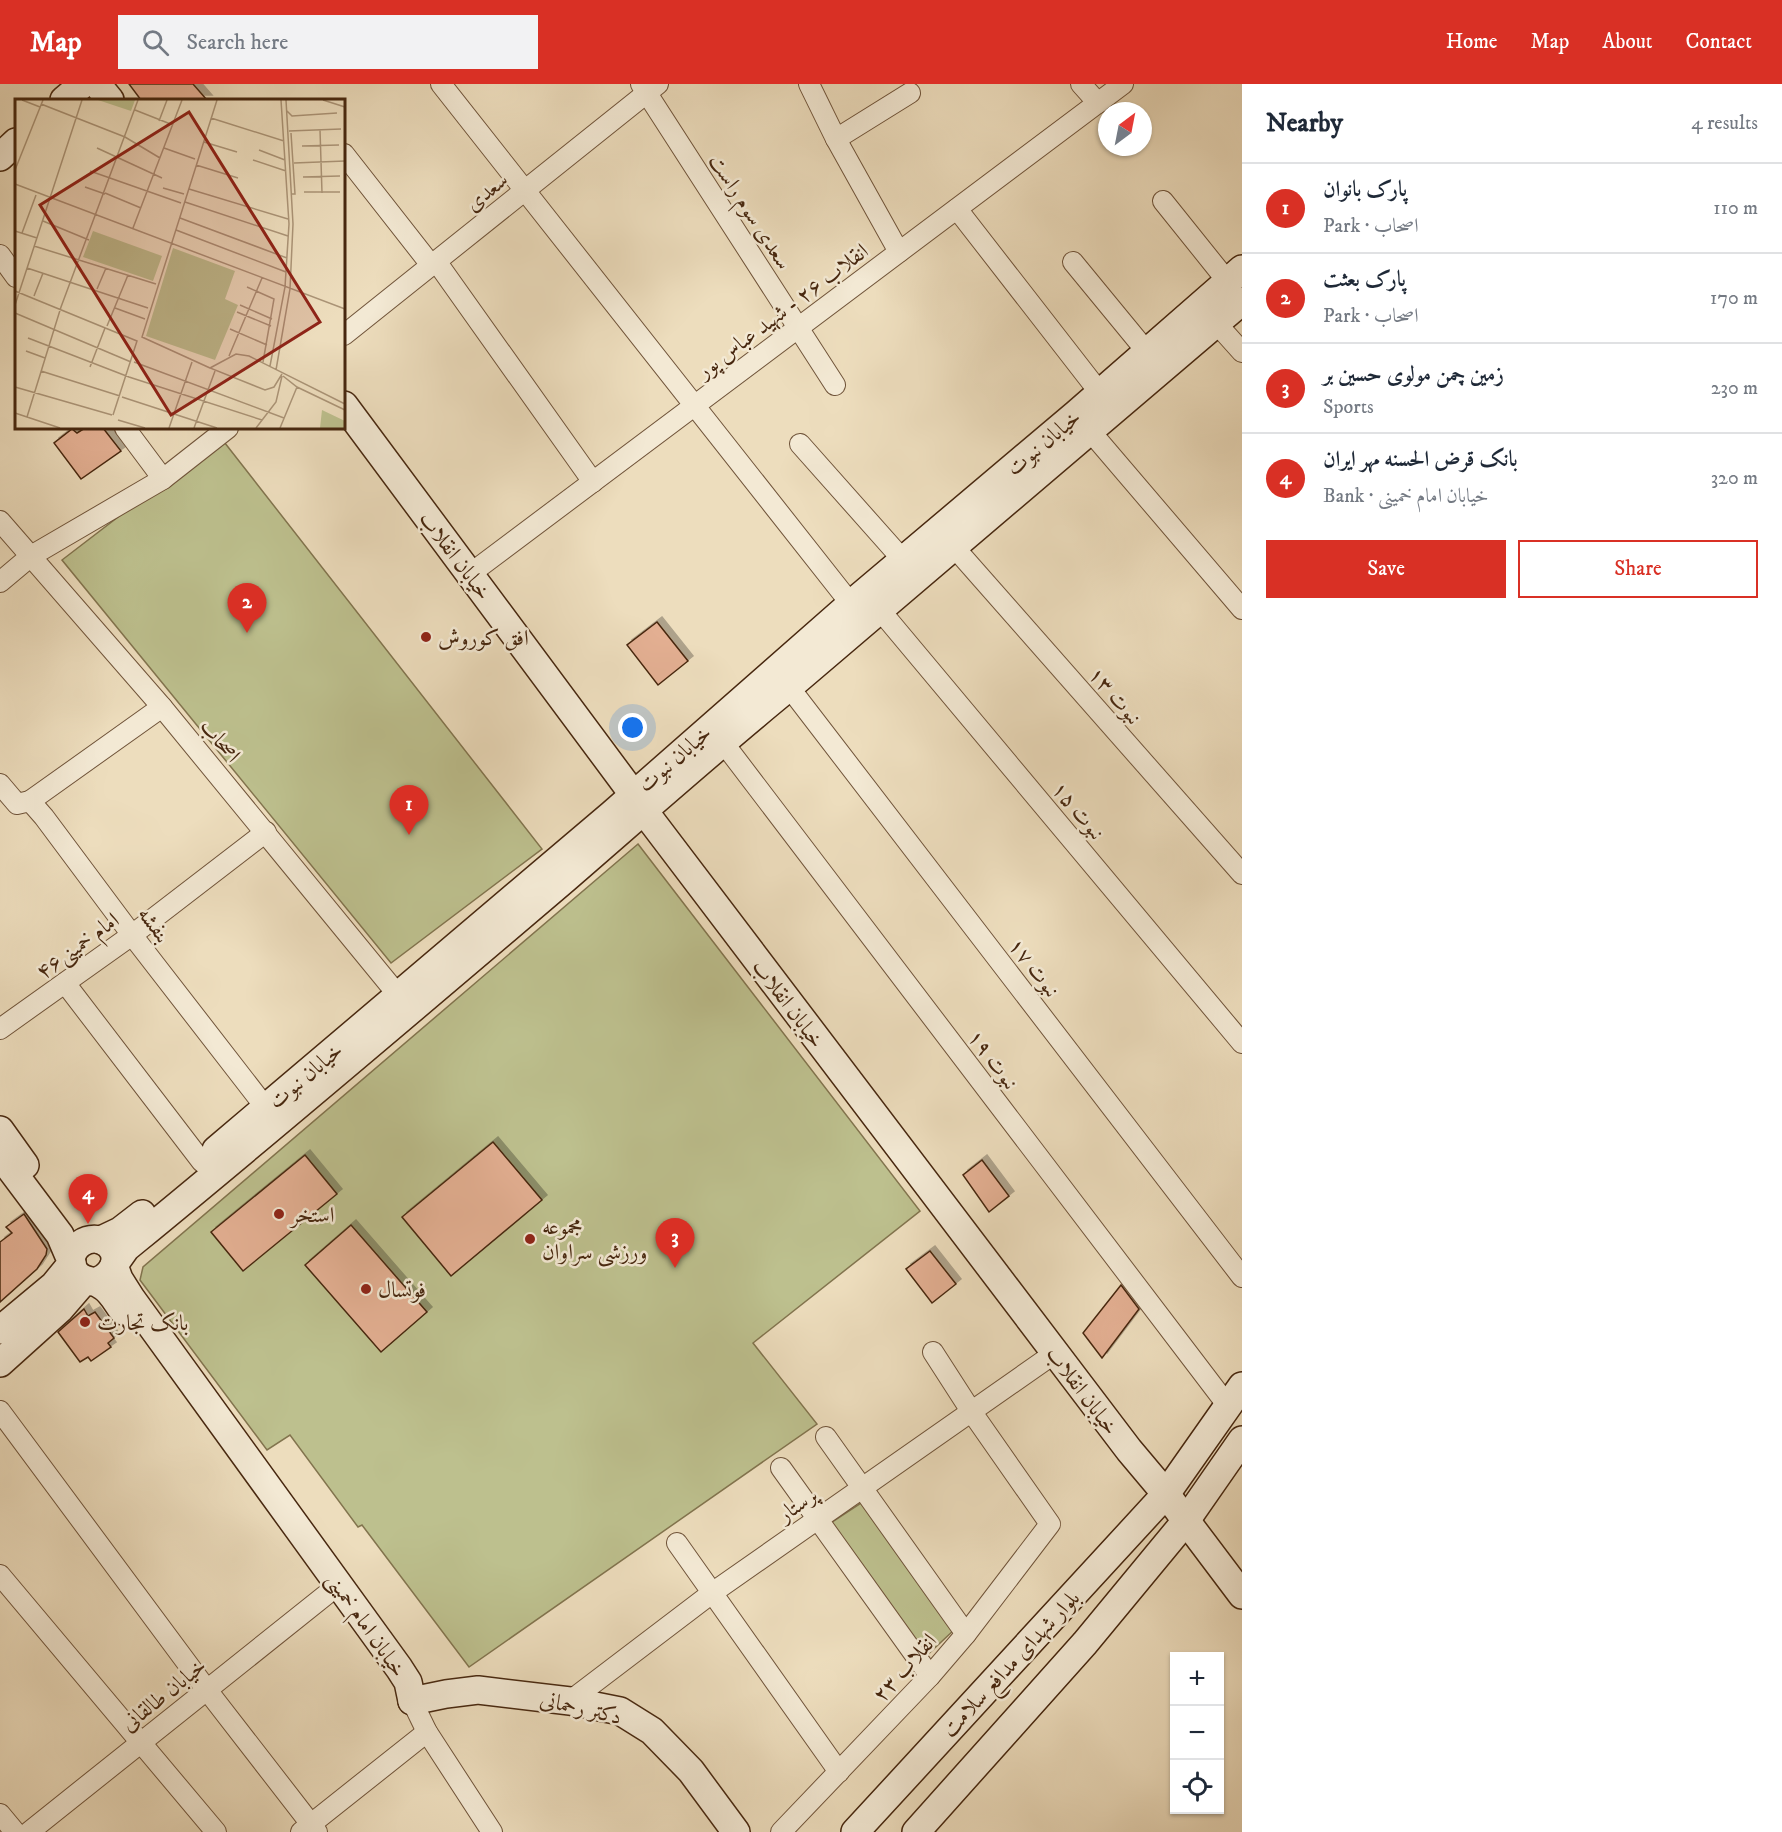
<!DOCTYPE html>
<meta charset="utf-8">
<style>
:root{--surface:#fff;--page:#f2f2f3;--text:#1f2937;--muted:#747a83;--line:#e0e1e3;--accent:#d93025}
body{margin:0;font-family:"IM FELL DW Pica",Amiri,serif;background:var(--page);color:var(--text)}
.controls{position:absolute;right:18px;bottom:18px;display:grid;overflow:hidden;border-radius:0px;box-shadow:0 2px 4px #0004}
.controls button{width:54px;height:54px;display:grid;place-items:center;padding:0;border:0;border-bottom:2px solid var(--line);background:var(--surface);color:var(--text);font:30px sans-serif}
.compass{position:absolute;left:1098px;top:18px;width:54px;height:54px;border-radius:50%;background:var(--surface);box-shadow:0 2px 4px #0004;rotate:32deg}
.you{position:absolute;left:633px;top:644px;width:21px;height:21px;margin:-15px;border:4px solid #fff;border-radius:50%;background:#1a73e8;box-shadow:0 0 0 9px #1a73e833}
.badge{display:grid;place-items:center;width:39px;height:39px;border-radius:50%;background:var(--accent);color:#fff;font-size:20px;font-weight:700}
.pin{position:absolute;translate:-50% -50px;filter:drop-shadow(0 2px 3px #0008)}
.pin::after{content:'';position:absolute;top:32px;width:21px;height:18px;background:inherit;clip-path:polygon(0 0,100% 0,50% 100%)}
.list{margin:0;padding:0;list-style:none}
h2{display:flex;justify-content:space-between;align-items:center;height:78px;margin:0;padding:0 24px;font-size:26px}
h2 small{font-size:20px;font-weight:400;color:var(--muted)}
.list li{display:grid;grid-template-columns:39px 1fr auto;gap:18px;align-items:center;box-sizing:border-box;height:90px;padding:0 24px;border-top:2px solid var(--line)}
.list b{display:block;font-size:22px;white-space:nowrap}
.list p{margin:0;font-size:20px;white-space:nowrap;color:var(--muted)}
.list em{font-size:20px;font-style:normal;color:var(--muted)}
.actions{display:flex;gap:12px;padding:18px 24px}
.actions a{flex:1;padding:14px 0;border:2px solid var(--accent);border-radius:0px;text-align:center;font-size:21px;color:var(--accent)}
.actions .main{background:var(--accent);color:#fff}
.icon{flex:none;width:33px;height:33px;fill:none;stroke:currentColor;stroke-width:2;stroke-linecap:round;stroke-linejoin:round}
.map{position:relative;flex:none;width:1242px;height:1748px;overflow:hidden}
header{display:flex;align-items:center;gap:36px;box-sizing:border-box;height:84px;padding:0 30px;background:var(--accent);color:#fff}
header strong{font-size:28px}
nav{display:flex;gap:33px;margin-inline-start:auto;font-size:21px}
.search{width:420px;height:54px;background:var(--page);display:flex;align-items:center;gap:15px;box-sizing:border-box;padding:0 21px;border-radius:0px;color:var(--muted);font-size:22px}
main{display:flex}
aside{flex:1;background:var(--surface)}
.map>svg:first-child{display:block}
.green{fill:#bdc08e;stroke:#82744e;stroke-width:1.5}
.building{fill:#e3af92;stroke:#47270f;stroke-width:1.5;filter:url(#shadow)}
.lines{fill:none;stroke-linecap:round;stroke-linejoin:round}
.street-casing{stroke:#70543a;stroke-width:22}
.secondary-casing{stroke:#47270f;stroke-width:30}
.street{stroke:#f3e9d4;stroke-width:20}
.secondary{stroke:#f3e9d4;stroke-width:27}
.poi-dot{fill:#8f2418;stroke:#f3e9d4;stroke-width:2}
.labels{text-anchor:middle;stroke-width:5;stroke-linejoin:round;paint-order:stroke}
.street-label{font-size:22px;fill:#47270f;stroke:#f3e9d4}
.poi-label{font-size:22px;fill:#47270f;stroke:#f3e9d4;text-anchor:start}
.inset-road{fill:none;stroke:#ab9477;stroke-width:1.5}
.view{fill:#8f2418;fill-opacity:0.15;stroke:#8f2418;stroke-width:3}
.inset-edge{fill:none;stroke:#47270f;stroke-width:3}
</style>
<header>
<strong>Map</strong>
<div class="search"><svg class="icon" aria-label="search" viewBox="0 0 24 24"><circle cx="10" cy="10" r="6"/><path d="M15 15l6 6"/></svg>Search here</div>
<nav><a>Home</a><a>Map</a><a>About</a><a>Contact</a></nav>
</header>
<main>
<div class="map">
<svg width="1242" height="1748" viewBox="0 0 1242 1748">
<defs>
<filter id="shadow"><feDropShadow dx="5" dy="-5" stdDeviation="0" flood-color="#0004"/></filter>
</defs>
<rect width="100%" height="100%" fill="#edddbd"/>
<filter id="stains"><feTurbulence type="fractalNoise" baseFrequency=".00333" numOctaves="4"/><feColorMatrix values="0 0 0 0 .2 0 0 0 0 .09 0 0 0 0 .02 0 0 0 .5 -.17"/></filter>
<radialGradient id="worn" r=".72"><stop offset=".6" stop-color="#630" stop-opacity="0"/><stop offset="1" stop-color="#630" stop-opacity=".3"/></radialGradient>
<g class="green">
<polygon points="221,354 542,765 391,879 62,476"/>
<polygon points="638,760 920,1127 753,1259 817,1340 469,1583 362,1441 358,1443 290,1351 267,1366 140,1196 143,1183"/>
<polygon points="864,1417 954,1546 925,1573 829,1440"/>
</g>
<g class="building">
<polygon points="129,0 193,0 207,16 141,16"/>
<polygon points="85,344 103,344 121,367 81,395 54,359 72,345 77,349"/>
<polygon points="657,538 688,577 658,601 627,561"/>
<polygon points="493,1058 542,1116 451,1192 402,1133"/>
<polygon points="305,1071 337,1110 243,1187 211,1148"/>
<polygon points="982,1076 1009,1112 989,1128 963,1091"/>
<polygon points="24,1130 47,1165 46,1171 37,1185 0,1218 0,1158 12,1149 6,1143"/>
<polygon points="351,1141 427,1228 381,1268 305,1181"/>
<polygon points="930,1167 956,1200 932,1219 906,1185"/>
<polygon points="1121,1201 1139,1225 1102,1274 1083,1249"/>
<polygon points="84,1225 88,1232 95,1228 114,1254 108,1259 111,1263 91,1277 88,1273 80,1278 58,1248"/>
</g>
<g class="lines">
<g class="street-casing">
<g id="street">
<polyline points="441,0 851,520"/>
<polyline points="641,0 835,301"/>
<polyline points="809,0 836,55 899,168"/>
<polyline points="1081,0 1098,19"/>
<polyline points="836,55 910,9"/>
<polyline points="344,70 431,181"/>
<polyline points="1163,117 1228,198"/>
<polyline points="957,125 1100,309"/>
<polyline points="0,171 16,193"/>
<polyline points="436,177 593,398"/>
<polyline points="1073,178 1147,268"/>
<polyline points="1216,239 1242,268"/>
<polyline points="344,251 658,0"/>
<polyline points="125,344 163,395"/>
<polyline points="1090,347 1242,525"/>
<polyline points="800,360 903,476"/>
<polyline points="0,437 162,623 398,911"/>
<polyline points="954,463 1242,790"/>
<polyline points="470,490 1123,0"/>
<polyline points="0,498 31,472 163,395 228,344"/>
<polyline points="879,525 1242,959"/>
<polyline points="789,603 1242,1193"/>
<polyline points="722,657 1228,1322"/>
<polyline points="0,700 17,720 30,717 44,733 132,851 266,1024"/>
<polyline points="30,717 162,623"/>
<polyline points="65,899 202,1078"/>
<polyline points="0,945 132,851 266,748"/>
<polyline points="0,1327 207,1606 317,1748"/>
<polyline points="826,1353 966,1550"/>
<polyline points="781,1384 930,1592"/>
<polyline points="677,1459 839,1688"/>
<polyline points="0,1491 216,1748"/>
<polyline points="412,1617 427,1648 492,1748"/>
<polyline points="570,1617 712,1509 1055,1269"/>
<polyline points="0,1730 15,1748"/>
<polyline points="29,1748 327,1510"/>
<polyline points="301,1748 427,1648"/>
<polyline points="781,1748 930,1592 966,1550 1050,1440 971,1327 933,1268"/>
</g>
</g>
<g class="secondary-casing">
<g id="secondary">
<polyline points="97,0 110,16"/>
<polyline points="64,16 83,0"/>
<polyline points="0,73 16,58"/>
<polyline points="344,321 633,710 644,727 1129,1366 1166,1410 1242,1511"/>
<polyline points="0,1046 25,1081"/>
<polyline points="216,1066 612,730 851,520 1076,330 1242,185"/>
<polyline points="0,1071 60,1151 72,1179 54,1201 0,1246"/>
<polyline points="101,1156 120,1147 142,1130"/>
<path d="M92,1198C109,1196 124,1176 109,1161C91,1145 63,1165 74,1186C80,1198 93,1195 102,1202C111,1207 117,1219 123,1227"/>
<polyline points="0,1279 60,1225 85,1196"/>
<path d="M412,1617L408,1598L399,1584L131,1214L119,1195L114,1181L126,1164L137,1155C281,1037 423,916 565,795C639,731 713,665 789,603L1242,217"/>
<polyline points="412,1617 446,1610 478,1606 570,1617 620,1627 652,1647 691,1687 736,1748"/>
<polyline points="855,1748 1166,1410 1242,1302"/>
<polyline points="916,1748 1085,1559 1185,1438 1242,1356"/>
</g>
</g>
<use href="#street" class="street"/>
<use href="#secondary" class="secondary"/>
</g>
<g class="poi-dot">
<circle cx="426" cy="553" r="6"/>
<circle cx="279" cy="1130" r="6"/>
<circle cx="530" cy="1155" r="6"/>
<circle cx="366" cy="1205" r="6"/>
<circle cx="85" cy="1238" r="6"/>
</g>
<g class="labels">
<g class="street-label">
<text transform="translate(486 107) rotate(-39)" y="8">سعدی</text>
<text transform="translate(751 127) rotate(57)" y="8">سعدی سوم راست</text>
<text transform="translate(782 226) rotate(-37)" y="8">انقلاب ۲۶ - شهید عباس پور</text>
<text transform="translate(1043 358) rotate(-40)" y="8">خیابان نبوت</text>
<text transform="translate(456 471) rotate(53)" y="8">خیابان انقلاب</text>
<text transform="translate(1116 611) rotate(49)" y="8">نبوت ۱۳</text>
<text transform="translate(221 656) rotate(50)" y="8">اصحاب</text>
<text transform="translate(674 674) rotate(-41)" y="8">خیابان نبوت</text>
<text transform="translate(1079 726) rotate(50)" y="8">نبوت ۱۵</text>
<text transform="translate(155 840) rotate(53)" y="8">بنفشه</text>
<text transform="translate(77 861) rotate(-36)" y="8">امام خمینی۴۶</text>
<text transform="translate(1035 883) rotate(52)" y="8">نبوت ۱۷</text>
<text transform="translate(789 919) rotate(53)" y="8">خیابان انقلاب</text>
<text transform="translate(994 975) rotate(53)" y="8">نبوت ۱۹</text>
<text transform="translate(305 991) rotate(-40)" y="8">خیابان نبوت</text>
<text transform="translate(1083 1306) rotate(53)" y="8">خیابان انقلاب</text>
<text transform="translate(797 1420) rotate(-35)" y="8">پرستار</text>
<text transform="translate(367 1540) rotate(55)" y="8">خیابان امام خمینی</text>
<text transform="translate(1010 1579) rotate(-47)" y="8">بلوار شهدای مدافع سلامت</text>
<text transform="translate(904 1583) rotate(-48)" y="8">انقلاب ۲۳</text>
<text transform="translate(163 1610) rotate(-39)" y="8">خیابان طالقانی</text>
<text transform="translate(581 1623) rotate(13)" y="8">دکتر رحمانی</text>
</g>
<g class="poi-label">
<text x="438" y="561">افق کوروش</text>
<text x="291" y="1138">استخر</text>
<text x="542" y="1150">مجموعه<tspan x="542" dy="25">ورزشی سراوان</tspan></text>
<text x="378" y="1213">فوتسال</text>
<text x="97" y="1246">بانک تجارت</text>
</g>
</g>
<g transform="translate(15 15)">
<rect width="330" height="330" fill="#edddbd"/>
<path d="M83,1H120L116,12ZM78,132L147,157L138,182L68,158ZM158,149L220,172L210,200L223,206L200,261L131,237ZM307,311L330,322V329H305Z" fill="#bdc08e"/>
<path class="inset-road" d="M7,1L25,8M308,1L330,8M26,5L110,38L145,59M120,11L158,26M272,12L277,17L322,14M196,19L269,42M144,22L152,1M305,31L307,94M274,32L326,30M276,34L280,95H277M189,43L222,53M287,47L324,46M82,49L147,79M149,49L180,60M244,51L270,61M238,61L271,72M279,64L330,62M181,66L223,79M0,71L28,1M75,72L166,104M288,78L325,77M0,85L330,210M70,88L90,95M148,89L169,95M174,90L273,120M289,93H325M90,94L126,109M170,103L273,137M165,119L272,159M28,122L74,141M118,129L167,1M161,131L271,173M0,132L22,139M7,134L21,96M19,147L141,185M12,169L133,209M232,188L259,200L248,263M82,190L91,169M0,192L122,242L98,316M19,197L28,174M0,206L67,1M225,206L257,220M100,209L130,220M222,213L256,227M0,214L116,263M92,227L113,176M215,230L252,246M13,239L114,278L247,321M11,252L30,259M214,257L247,179M119,263L269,319M255,267L270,188L274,125L266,1M75,268L90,229M195,269L127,238L202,1M261,271L275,190L278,125L271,1M26,272L105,297M267,275L259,288L250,291L195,269L221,255L234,257L330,305M268,277L282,288L330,311M0,288L97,316M107,298L202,329M0,314L45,329M12,318L46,208L123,1M103,321L130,329M154,329L177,263M179,329L200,272M241,329L261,303L267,277M265,329L282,288"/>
<path class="view" d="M174,13L305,223L156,316L25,106Z"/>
<rect width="330" height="330" class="inset-edge"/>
</g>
<rect width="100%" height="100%" filter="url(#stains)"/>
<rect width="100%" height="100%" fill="url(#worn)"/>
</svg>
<div class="controls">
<button>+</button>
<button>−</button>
<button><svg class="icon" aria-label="locate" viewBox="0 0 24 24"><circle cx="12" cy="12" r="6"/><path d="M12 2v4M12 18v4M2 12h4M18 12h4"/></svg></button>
</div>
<svg class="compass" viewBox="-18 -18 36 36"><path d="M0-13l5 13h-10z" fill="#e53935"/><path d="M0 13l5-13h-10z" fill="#747a83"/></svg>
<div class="you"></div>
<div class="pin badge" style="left:409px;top:751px">1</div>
<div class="pin badge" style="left:247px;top:549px">2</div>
<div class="pin badge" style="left:675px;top:1184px">3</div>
<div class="pin badge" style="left:88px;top:1140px">4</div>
</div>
<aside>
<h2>Nearby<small>4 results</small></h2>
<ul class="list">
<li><span class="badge">1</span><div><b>پارک بانوان</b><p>Park · اصحاب</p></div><em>110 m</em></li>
<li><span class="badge">2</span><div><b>پارک بعثت</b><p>Park · اصحاب</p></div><em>170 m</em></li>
<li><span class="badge">3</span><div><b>زمین چمن مولوی حسین بر</b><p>Sports</p></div><em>230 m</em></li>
<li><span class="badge">4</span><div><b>بانک قرض الحسنه مهر ایران</b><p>Bank · خیابان امام خمینی</p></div><em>320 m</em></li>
</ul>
<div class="actions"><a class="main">Save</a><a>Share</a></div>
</aside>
</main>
